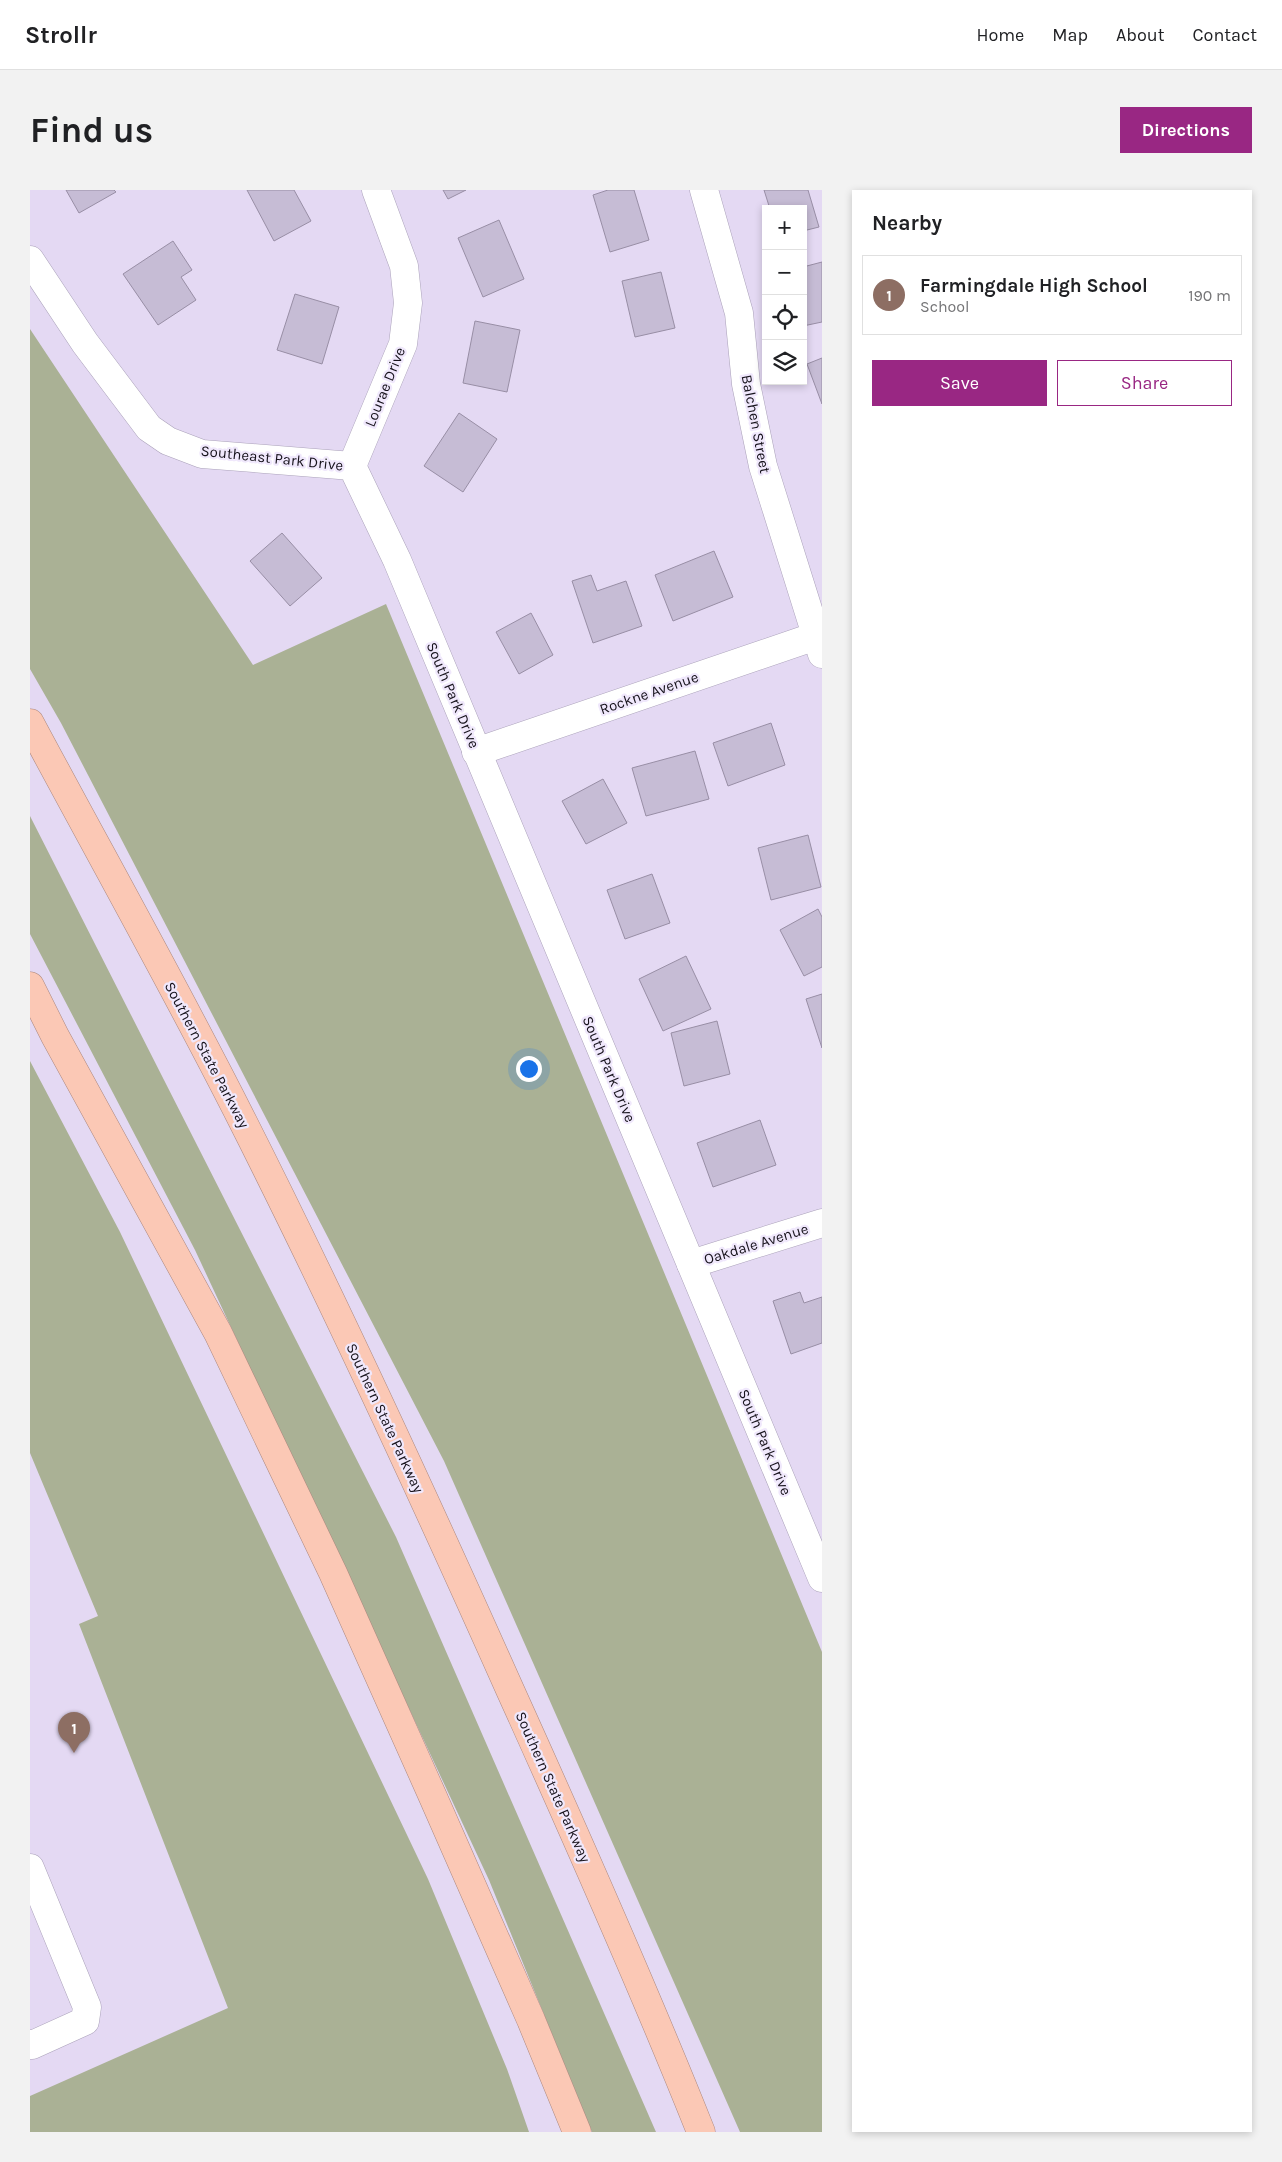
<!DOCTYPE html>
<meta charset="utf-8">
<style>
:root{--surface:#fff;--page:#f2f2f2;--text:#202124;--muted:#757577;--line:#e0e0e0;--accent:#992783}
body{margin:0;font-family:Karla,sans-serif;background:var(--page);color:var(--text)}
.controls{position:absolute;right:15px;top:15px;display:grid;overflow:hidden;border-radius:0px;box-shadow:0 2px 8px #0003}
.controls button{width:45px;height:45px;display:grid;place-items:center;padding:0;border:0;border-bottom:1px solid var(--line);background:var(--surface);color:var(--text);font:25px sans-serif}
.you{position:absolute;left:498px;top:878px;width:18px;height:18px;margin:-12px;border:4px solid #fff;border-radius:50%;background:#1a73e8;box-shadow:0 0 0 8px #1a73e833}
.badge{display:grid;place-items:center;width:32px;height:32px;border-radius:50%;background:var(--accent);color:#fff;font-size:16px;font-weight:700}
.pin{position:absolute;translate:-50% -41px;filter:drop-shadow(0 1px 2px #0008)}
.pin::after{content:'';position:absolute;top:26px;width:18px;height:15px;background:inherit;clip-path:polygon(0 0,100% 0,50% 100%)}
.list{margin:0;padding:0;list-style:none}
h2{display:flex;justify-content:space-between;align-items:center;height:65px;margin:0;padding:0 20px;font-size:21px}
h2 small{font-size:16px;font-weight:400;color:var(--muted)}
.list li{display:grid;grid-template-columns:32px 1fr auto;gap:15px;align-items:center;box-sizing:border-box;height:80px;margin:0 10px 10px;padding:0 10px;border:1px solid var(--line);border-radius:0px}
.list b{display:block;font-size:19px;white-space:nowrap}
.list p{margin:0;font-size:16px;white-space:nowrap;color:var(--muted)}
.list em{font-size:16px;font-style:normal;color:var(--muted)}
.actions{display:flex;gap:10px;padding:15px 20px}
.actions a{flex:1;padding:11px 0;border:1px solid var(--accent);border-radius:0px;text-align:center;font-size:18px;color:var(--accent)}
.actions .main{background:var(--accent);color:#fff}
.icon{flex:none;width:28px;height:28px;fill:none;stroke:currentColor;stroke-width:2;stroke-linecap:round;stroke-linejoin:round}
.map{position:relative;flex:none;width:792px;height:1942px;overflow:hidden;border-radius:0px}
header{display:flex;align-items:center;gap:30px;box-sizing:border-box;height:70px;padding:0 25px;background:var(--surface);border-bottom:1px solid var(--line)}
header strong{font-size:24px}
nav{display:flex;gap:28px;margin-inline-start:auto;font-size:18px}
.intro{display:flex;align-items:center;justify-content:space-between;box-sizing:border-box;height:120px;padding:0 30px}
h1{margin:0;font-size:35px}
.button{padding:12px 22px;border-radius:0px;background:var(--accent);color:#fff;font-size:18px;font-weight:700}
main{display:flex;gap:30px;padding:0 30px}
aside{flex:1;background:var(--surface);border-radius:0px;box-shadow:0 2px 8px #0003}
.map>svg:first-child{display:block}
.green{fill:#aab195}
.building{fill:#c6bcd5;stroke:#988ea5}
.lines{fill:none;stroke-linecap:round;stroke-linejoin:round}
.minor-casing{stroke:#aba2ba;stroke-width:29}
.highway-casing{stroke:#ab887f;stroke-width:29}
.minor{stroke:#fff;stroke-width:28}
.highway{stroke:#fbc8b5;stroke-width:28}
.labels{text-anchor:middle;stroke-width:4.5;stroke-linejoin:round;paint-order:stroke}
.street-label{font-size:15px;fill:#16121b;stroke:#f0e8fc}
</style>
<header>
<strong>Strollr</strong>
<nav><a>Home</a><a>Map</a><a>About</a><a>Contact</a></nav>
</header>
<div class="intro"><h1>Find us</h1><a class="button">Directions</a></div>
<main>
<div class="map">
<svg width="792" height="1942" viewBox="0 0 792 1942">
<rect width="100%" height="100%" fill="#e4d9f3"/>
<g class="green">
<polygon points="0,139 223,475 356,414 792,1462 792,1942 710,1942 414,1271 31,533 0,479"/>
<polygon points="0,626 366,1347 626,1942 562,1942 459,1690 165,1060 0,744"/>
<polygon points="0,871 90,1042 398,1689 477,1879 499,1942 0,1942 0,1906 198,1818 49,1434 68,1426 0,1263"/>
</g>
<g class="building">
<polygon points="36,0 84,0 86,2 49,23"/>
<polygon points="217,0 264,0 281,31 244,51"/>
<polygon points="413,0 436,0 418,9"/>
<polygon points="578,0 604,0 619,50 580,62 563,5"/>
<polygon points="734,0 778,0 789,37 773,41 773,19 740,19"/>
<polygon points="469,30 494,89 453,107 428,48"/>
<polygon points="143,51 162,80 151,87 166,110 128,135 93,84"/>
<polygon points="792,72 792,132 773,136 773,77"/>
<polygon points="631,82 645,138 605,147 592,91"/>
<polygon points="265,104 309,117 292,174 247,160"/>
<polygon points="445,131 490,140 477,202 433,193"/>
<polygon points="792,168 792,214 777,174"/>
<polygon points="429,223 467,249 433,302 394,276"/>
<polygon points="252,343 292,388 260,416 220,371"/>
<polygon points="684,361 703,407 643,431 625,385"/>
<polygon points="561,385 567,401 596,391 612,436 563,453 542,391"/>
<polygon points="501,423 523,465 489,484 466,442"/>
<polygon points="741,533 755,575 698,596 683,553"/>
<polygon points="665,561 679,609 616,626 602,578"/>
<polygon points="573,589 597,633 556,654 532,611"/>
<polygon points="778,645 791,697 741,710 728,658"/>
<polygon points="622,684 640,733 595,749 577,700"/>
<polygon points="788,719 792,727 792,777 774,786 750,740"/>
<polygon points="656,766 681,819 633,841 609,789"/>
<polygon points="792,804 792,858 776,809"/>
<polygon points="687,831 700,884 654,896 641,843"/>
<polygon points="730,930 746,975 683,997 667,953"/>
<polygon points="770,1102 774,1113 792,1107 792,1153 761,1164 743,1111"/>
</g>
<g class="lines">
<g class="minor-casing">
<g id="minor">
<polyline points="674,0 709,123 716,194 733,276 792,464"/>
<polyline points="0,70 55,153 119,238 138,251 172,264 322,276 367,370 792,1388"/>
<polyline points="322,276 373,154 378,113 374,76 346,0"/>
<polyline points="446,562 792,444"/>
<polyline points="661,1074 792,1033"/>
<polyline points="0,1678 57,1817 55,1831 2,1855 0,1854"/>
</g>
</g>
<g class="highway-casing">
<g id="highway">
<path d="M0,533C69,662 141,790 207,920C304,1111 394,1307 481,1502C547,1648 612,1794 671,1942"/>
<polyline points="0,796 25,846 188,1143 303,1383 403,1607 501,1830 547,1942"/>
</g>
</g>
<use href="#minor" class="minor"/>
<use href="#highway" class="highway"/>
</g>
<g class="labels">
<g class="street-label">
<text transform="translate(355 197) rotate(-68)" y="5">Lourae Drive</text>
<text transform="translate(726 234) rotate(79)" y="5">Balchen Street</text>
<text transform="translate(242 268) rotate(6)" y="5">Southeast Park Drive</text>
<text transform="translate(619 503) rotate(-19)" y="5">Rockne Avenue</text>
<text transform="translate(423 505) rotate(67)" y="5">South Park Drive</text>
<text transform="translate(177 865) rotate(62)" y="5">Southern State Parkway</text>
<text transform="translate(579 879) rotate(67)" y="5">South Park Drive</text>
<text transform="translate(726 1054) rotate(-17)" y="5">Oakdale Avenue</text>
<text transform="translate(355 1228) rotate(65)" y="5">Southern State Parkway</text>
<text transform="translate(735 1252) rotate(67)" y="5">South Park Drive</text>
<text transform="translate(523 1597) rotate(66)" y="5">Southern State Parkway</text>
</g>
</g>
</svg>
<div class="controls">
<button>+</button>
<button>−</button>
<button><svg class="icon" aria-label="locate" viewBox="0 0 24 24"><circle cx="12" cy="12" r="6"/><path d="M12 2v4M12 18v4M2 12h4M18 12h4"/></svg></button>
<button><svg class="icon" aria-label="layers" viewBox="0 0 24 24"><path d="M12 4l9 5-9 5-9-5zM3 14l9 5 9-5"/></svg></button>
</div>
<div class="you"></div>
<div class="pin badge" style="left:44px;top:1563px;background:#8d6e63">1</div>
</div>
<aside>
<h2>Nearby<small></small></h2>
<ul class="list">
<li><span class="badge" style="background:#8d6e63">1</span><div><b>Farmingdale High School</b><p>School</p></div><em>190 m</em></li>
</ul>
<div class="actions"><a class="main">Save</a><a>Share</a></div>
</aside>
</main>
